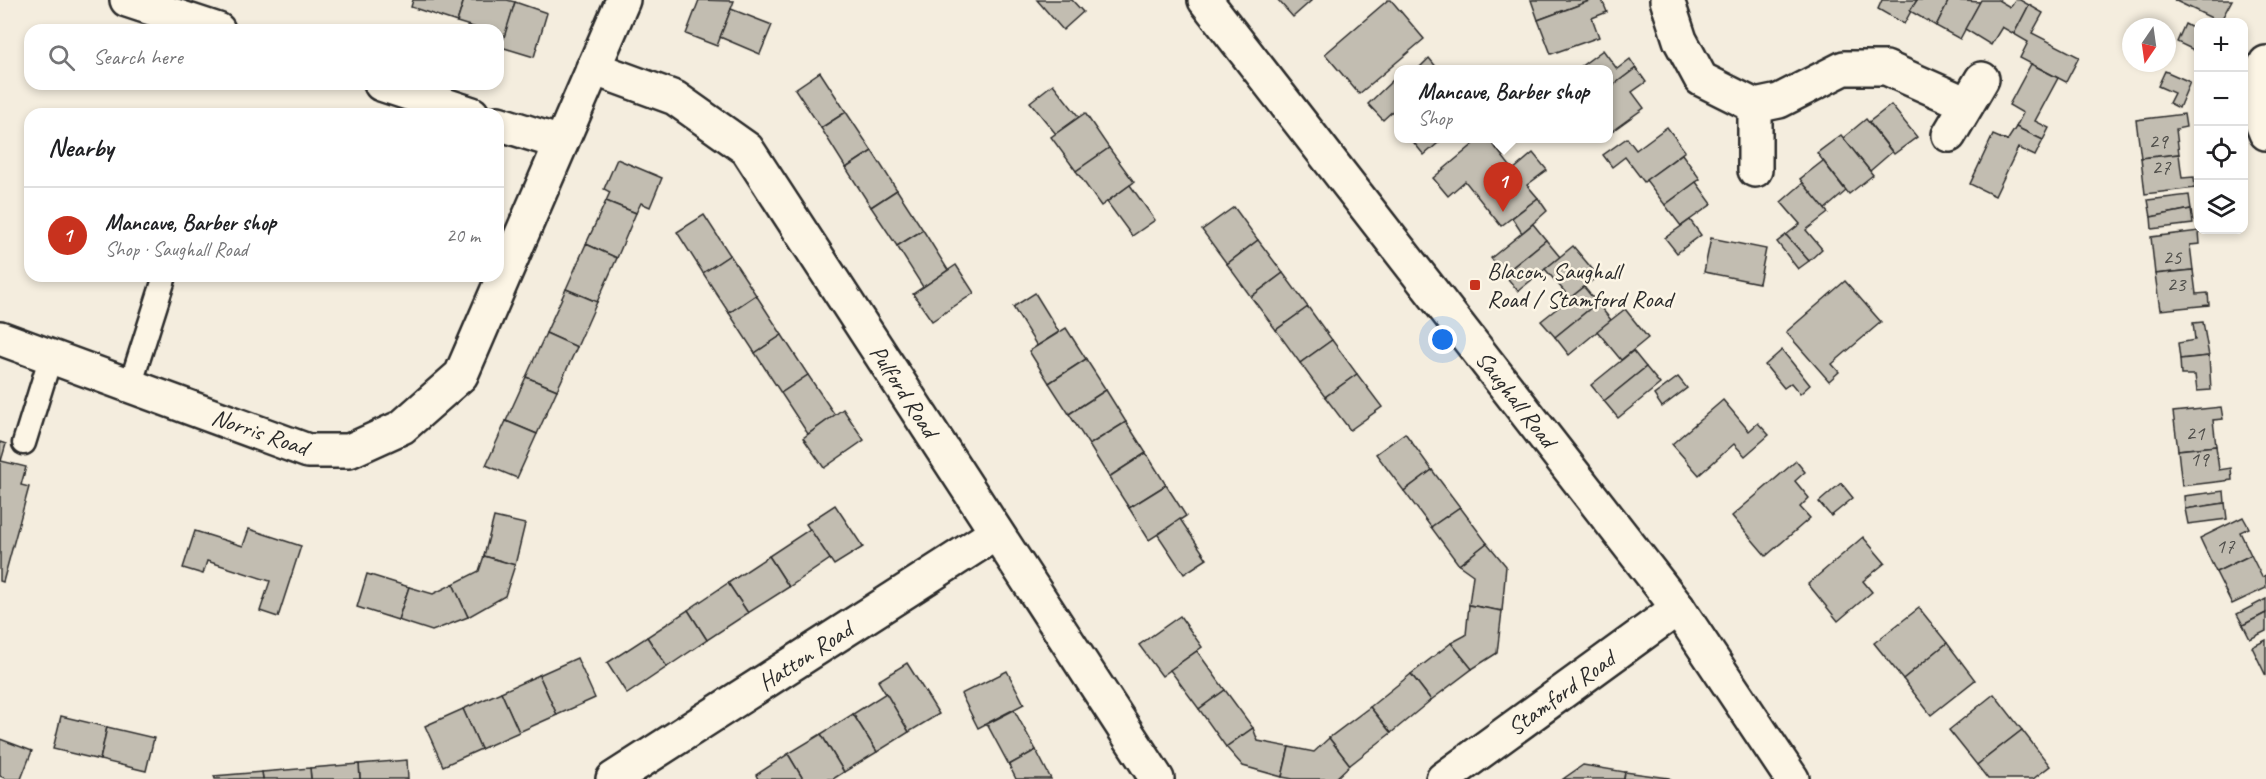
<!DOCTYPE html>
<meta charset="utf-8">
<style>
:root{--surface:#fff;--page:#f6f6f6;--text:#202124;--muted:#757577;--line:#e0e0e0;--accent:#c8321e}
body{margin:0;font-family:Caveat,sans-serif;background:var(--page);color:var(--text)}
.controls{position:absolute;right:18px;top:18px;display:grid;overflow:hidden;border-radius:12px;box-shadow:0 3px 9px #0003}
.controls button{width:54px;height:54px;display:grid;place-items:center;padding:0;border:0;border-bottom:2px solid var(--line);background:var(--surface);color:var(--text);font:30px sans-serif}
.compass{position:absolute;left:2122px;top:18px;width:54px;height:54px;border-radius:50%;background:var(--surface);box-shadow:0 3px 9px #0003;rotate:193deg}
.you{position:absolute;left:1443px;top:340px;width:21px;height:21px;margin:-15px;border:4px solid #fff;border-radius:50%;background:#1a73e8;box-shadow:0 0 0 9px #1a73e833}
.badge{display:grid;place-items:center;width:39px;height:39px;border-radius:50%;background:var(--accent);color:#fff;font-size:20px;font-weight:700}
.pin{position:absolute;translate:-50% -50px;filter:drop-shadow(0 2px 3px #0008)}
.pin::after{content:'';position:absolute;top:32px;width:21px;height:18px;background:inherit;clip-path:polygon(0 0,100% 0,50% 100%)}
.popup{position:absolute;left:1394px;top:65px;width:219px;height:78px;box-sizing:border-box;display:grid;place-content:center;border-radius:12px;background:var(--surface);filter:drop-shadow(0 2px 4px #0005);font-size:20px;white-space:nowrap;color:var(--muted)}
.popup b{font-size:22px;color:var(--text)}
.popup::after{content:'';position:absolute;left:50%;top:100%;margin-left:-12px;border:12px solid transparent;border-top-color:var(--surface)}
.list{margin:0;padding:0;list-style:none}
h2{display:flex;justify-content:space-between;align-items:center;height:78px;margin:0;padding:0 24px;font-size:26px}
h2 small{font-size:20px;font-weight:400;color:var(--muted)}
.list li{display:grid;grid-template-columns:39px 1fr auto;gap:18px;align-items:center;box-sizing:border-box;height:96px;padding:0 24px;border-top:2px solid var(--line)}
.list b{display:block;font-size:22px;white-space:nowrap}
.list p{margin:0;font-size:20px;white-space:nowrap;color:var(--muted)}
.list em{font-size:20px;font-style:normal;color:var(--muted)}
.icon{flex:none;width:33px;height:33px;fill:none;stroke:currentColor;stroke-width:2;stroke-linecap:round;stroke-linejoin:round}
.map{position:relative;flex:none;width:2266px;height:779px;overflow:hidden}
.search{position:absolute;background:var(--surface);box-shadow:0 3px 9px #0003;left:24px;top:24px;width:480px;height:66px;display:flex;align-items:center;gap:15px;box-sizing:border-box;padding:0 21px;border-radius:18px;color:var(--muted);font-size:22px}
.panel{position:absolute;background:var(--surface);box-shadow:0 3px 9px #0003;left:24px;top:108px;width:480px;height:174px;border-radius:18px}
.map>svg:first-child{display:block}
.building{fill:#c2bdb1;stroke:#2b2b2b;stroke-width:1.5}
.lines{fill:none;stroke-linecap:round;stroke-linejoin:round}
.service-casing{stroke:#2b2b2b;stroke-width:27}
.minor-casing{stroke:#2b2b2b;stroke-width:38}
.tertiary-casing{stroke:#2b2b2b;stroke-width:38}
.service{stroke:#fcf5e5;stroke-width:22}
.minor{stroke:#fcf5e5;stroke-width:33}
.tertiary{stroke:#fcf5e5;stroke-width:33}
.poi-dot{fill:#c8321e;stroke:#fcf5e5;stroke-width:2}
.labels{text-anchor:middle;stroke-width:5;stroke-linejoin:round;paint-order:stroke}
.number-label{font-size:21px;fill:#51504c}
.poi-label{font-size:24px;fill:#2b2b2b;stroke:#fcf5e5;text-anchor:start}
.street-label{font-size:24px;fill:#2b2b2b;stroke:#fcf5e5}
</style>
<div class="map">
<svg width="2266" height="779" viewBox="0 0 2266 779">
<rect width="100%" height="100%" fill="#f4edde"/>
<filter id="ink" filterUnits="userSpaceOnUse"><feTurbulence type="fractalNoise" baseFrequency=".0167" numOctaves="2"/><feDisplacementMap in="SourceGraphic" scale="12" xChannelSelector="R" yChannelSelector="G"/><feConvolveMatrix kernelMatrix="1 2 1 2 8 2 1 2 1" color-interpolation-filters="sRGB"/></filter>
<g filter="url(#ink)">
<g class="building">
<polygon points="413,0 464,0 457,22 411,7"/>
<polygon points="464,0 507,0 515,2 505,37 498,35 498,30 483,30 457,22"/>
<polygon points="699,0 734,1 717,46 686,34"/>
<polygon points="1037,0 1072,0 1083,12 1063,30"/>
<polygon points="1278,0 1312,0 1293,17"/>
<polygon points="1388,0 1391,0 1424,39 1359,94 1325,54"/>
<polygon points="1531,0 1592,0 1538,20"/>
<polygon points="1592,0 1602,0 1607,12 1592,18 1599,37 1551,54 1538,20"/>
<polygon points="1882,0 1917,0 1904,24 1878,9"/>
<polygon points="1917,0 1949,0 1936,26 1910,11"/>
<polygon points="1949,0 1980,2 1960,39 1936,26"/>
<polygon points="1981,0 1998,0 2010,7 2015,0 2020,0 2029,5 2014,34 2002,27 1991,45 1965,29"/>
<polygon points="2174,0 2232,0 2220,22"/>
<polygon points="515,2 547,13 534,57 501,47"/>
<polygon points="2029,5 2043,13 2032,33 2079,57 2066,82 2020,58 2028,42 2014,34"/>
<polygon points="731,9 772,25 760,54 720,37"/>
<polygon points="2185,24 2198,31 2198,52 2177,42"/>
<polygon points="1603,50 1617,69 1630,59 1636,68 1608,89 1608,70 1576,70"/>
<polygon points="1429,58 1438,69 1417,70"/>
<polygon points="2031,64 2058,78 2035,121 2049,128 2043,140 2016,127 2023,113 2009,105"/>
<polygon points="1636,68 1646,82 1632,92 1644,108 1608,134 1608,89"/>
<polygon points="2165,71 2190,82 2179,108 2169,103 2174,93 2158,86"/>
<polygon points="820,72 846,112 821,128 795,89"/>
<polygon points="1393,80 1398,85 1398,106 1383,120 1368,104"/>
<polygon points="1053,84 1079,117 1056,134 1030,102"/>
<polygon points="1891,105 1917,137 1894,154 1869,122"/>
<polygon points="846,112 872,151 846,168 821,128"/>
<polygon points="1085,113 1109,148 1076,171 1051,137"/>
<polygon points="2184,114 2186,127 2176,129 2179,154 2141,158 2136,120"/>
<polygon points="1866,119 1892,152 1870,171 1843,138"/>
<polygon points="1667,127 1685,151 1644,182 1625,157 1612,167 1603,155 1627,138 1636,150"/>
<polygon points="2016,127 2043,140 2035,156 2018,148 1995,196 1970,184 1993,135 2007,141"/>
<polygon points="1841,135 1873,175 1849,194 1817,153"/>
<polygon points="1410,138 1444,138 1424,155"/>
<polygon points="1481,138 1488,138 1513,170 1533,153 1547,170 1527,185 1538,198 1501,226 1465,181 1448,196 1433,178"/>
<polygon points="1109,148 1134,182 1101,206 1076,171"/>
<polygon points="872,151 897,190 871,207 846,168"/>
<polygon points="1682,154 1700,179 1665,205 1646,180"/>
<polygon points="2179,154 2182,178 2194,177 2195,188 2145,194 2141,158"/>
<polygon points="617,159 662,178 650,207 641,203 636,213 606,201 610,192 604,189"/>
<polygon points="1823,161 1846,191 1824,210 1800,179"/>
<polygon points="1696,182 1712,204 1681,226 1665,205"/>
<polygon points="1803,183 1828,213 1806,230 1822,249 1809,261 1786,235 1800,224 1781,202"/>
<polygon points="1130,185 1155,220 1132,236 1107,202"/>
<polygon points="897,190 923,230 897,246 871,207"/>
<polygon points="2189,195 2191,209 2151,217 2148,200"/>
<polygon points="1538,198 1547,211 1522,233 1512,218"/>
<polygon points="606,201 636,213 617,258 586,244"/>
<polygon points="1234,207 1258,240 1227,264 1202,230"/>
<polygon points="2191,209 2193,224 2152,229 2151,217"/>
<polygon points="704,215 730,255 703,273 677,232"/>
<polygon points="1690,220 1701,235 1677,253 1665,238"/>
<polygon points="1533,224 1546,240 1504,274 1491,258"/>
<polygon points="923,230 948,270 923,287 897,246"/>
<polygon points="2199,231 2200,244 2190,245 2193,270 2155,274 2151,237"/>
<polygon points="1786,235 1809,261 1798,269 1777,242"/>
<polygon points="1711,238 1766,249 1759,283 1704,272"/>
<polygon points="1258,240 1283,273 1251,297 1227,264"/>
<polygon points="1546,240 1560,257 1518,291 1504,274"/>
<polygon points="586,244 617,258 597,302 566,289"/>
<polygon points="1573,246 1598,276 1570,298 1545,269"/>
<polygon points="730,255 756,295 729,313 703,273"/>
<polygon points="956,265 974,293 932,321 913,294"/>
<polygon points="2193,270 2196,294 2208,293 2209,305 2160,310 2155,274"/>
<polygon points="1283,273 1308,307 1276,330 1251,297"/>
<polygon points="1845,281 1881,322 1832,364 1839,372 1829,381 1786,332"/>
<polygon points="1584,287 1597,303 1555,337 1541,321"/>
<polygon points="566,289 597,302 577,347 546,333"/>
<polygon points="1035,293 1059,332 1037,346 1013,307"/>
<polygon points="756,295 782,335 755,353 729,313"/>
<polygon points="1597,303 1611,320 1569,355 1555,337"/>
<polygon points="1308,307 1332,340 1300,363 1276,330"/>
<polygon points="1625,309 1648,338 1621,360 1597,331"/>
<polygon points="2203,322 2209,356 2180,359 2178,343 2195,340 2193,323"/>
<polygon points="1066,328 1086,359 1049,383 1029,351"/>
<polygon points="546,333 577,347 557,390 526,377"/>
<polygon points="782,335 808,375 781,393 755,353"/>
<polygon points="1332,340 1357,374 1325,397 1300,363"/>
<polygon points="1782,350 1810,385 1800,394 1791,383 1784,388 1765,365"/>
<polygon points="1633,351 1646,367 1604,401 1591,385"/>
<polygon points="2209,356 2211,390 2197,391 2195,375 2181,375 2180,359"/>
<polygon points="1086,359 1106,390 1069,414 1049,383"/>
<polygon points="1646,367 1660,384 1618,418 1604,401"/>
<polygon points="1357,374 1382,407 1350,430 1325,397"/>
<polygon points="808,375 835,415 808,434 781,393"/>
<polygon points="526,377 557,390 537,434 506,421"/>
<polygon points="1678,377 1687,388 1662,407 1654,395"/>
<polygon points="1106,390 1126,422 1089,445 1069,414"/>
<polygon points="1723,400 1749,431 1758,423 1769,435 1745,456 1734,444 1699,475 1672,444"/>
<polygon points="2221,407 2223,419 2213,420 2216,446 2178,450 2173,412"/>
<polygon points="843,409 864,440 824,468 803,438"/>
<polygon points="506,421 537,434 517,478 486,465"/>
<polygon points="1126,422 1146,453 1109,477 1089,445"/>
<polygon points="1405,433 1432,470 1404,491 1376,454"/>
<polygon points="0,442 6,444 1,461 26,467 21,485 29,487 3,582 0,581"/>
<polygon points="2216,446 2219,470 2231,468 2232,480 2182,486 2178,450"/>
<polygon points="1146,453 1166,485 1129,508 1109,477"/>
<polygon points="1796,461 1805,472 1795,481 1809,498 1800,507 1810,518 1766,556 1732,516"/>
<polygon points="1432,470 1460,507 1431,527 1404,491"/>
<polygon points="1841,483 1853,498 1831,516 1819,502"/>
<polygon points="1166,485 1186,516 1149,540 1129,508"/>
<polygon points="2224,491 2225,503 2185,509 2184,496"/>
<polygon points="2225,503 2227,519 2188,524 2185,509"/>
<polygon points="835,505 863,547 834,565 806,524"/>
<polygon points="1460,507 1487,543 1459,565 1431,527"/>
<polygon points="494,517 525,524 515,565 484,556"/>
<polygon points="2243,517 2249,528 2240,532 2251,555 2216,572 2200,538"/>
<polygon points="1180,519 1207,559 1184,574 1158,535"/>
<polygon points="249,529 301,546 278,617 260,611 270,581 207,561 203,574 183,568 195,531 243,546"/>
<polygon points="810,529 830,559 789,587 769,556"/>
<polygon points="1863,537 1885,563 1863,581 1872,592 1838,621 1808,584"/>
<polygon points="1487,543 1506,566 1502,611 1469,605 1473,575 1459,565"/>
<polygon points="2251,555 2262,577 2266,575 2266,588 2232,604 2216,572"/>
<polygon points="484,556 515,565 505,596 468,617 453,584 479,571"/>
<polygon points="769,556 789,587 748,613 728,583"/>
<polygon points="367,574 409,587 398,620 357,607"/>
<polygon points="728,583 748,613 707,640 688,610"/>
<polygon points="453,584 468,617 432,631 398,620 409,587 433,594"/>
<polygon points="2266,599 2266,613 2243,625 2237,614"/>
<polygon points="1469,605 1502,611 1497,653 1472,669 1451,643 1466,635"/>
<polygon points="1919,608 1947,643 1903,679 1874,643"/>
<polygon points="688,610 707,640 667,667 647,637"/>
<polygon points="2266,613 2266,631 2250,639 2243,625"/>
<polygon points="1180,616 1202,647 1162,676 1139,645"/>
<polygon points="647,637 667,667 627,694 607,663"/>
<polygon points="2266,640 2266,676 2252,647"/>
<polygon points="1451,643 1472,669 1431,700 1411,674"/>
<polygon points="1947,643 1975,680 1931,715 1903,679"/>
<polygon points="1197,651 1225,690 1199,709 1170,670"/>
<polygon points="577,658 595,698 557,715 539,675"/>
<polygon points="907,663 939,714 909,732 878,681"/>
<polygon points="1007,671 1024,704 978,728 961,694"/>
<polygon points="1411,674 1431,700 1391,733 1370,707"/>
<polygon points="539,675 557,715 519,732 501,692"/>
<polygon points="1225,690 1253,728 1226,747 1199,709"/>
<polygon points="501,692 519,732 481,749 463,709"/>
<polygon points="886,693 909,732 877,752 853,714"/>
<polygon points="1994,694 2022,730 1977,765 1949,730"/>
<polygon points="1370,707 1391,733 1350,765 1329,738"/>
<polygon points="463,709 481,749 443,766 425,726"/>
<polygon points="1014,710 1036,750 1009,765 987,724"/>
<polygon points="853,714 877,752 844,772 821,734"/>
<polygon points="61,716 107,727 100,760 53,749"/>
<polygon points="107,727 154,738 146,771 100,760"/>
<polygon points="1253,728 1258,741 1289,747 1282,777 1243,766 1226,747"/>
<polygon points="2022,730 2050,766 2033,779 1988,779 1977,765"/>
<polygon points="821,734 844,772 833,779 803,779 788,754"/>
<polygon points="1329,738 1350,765 1335,779 1293,779 1282,777 1289,747 1314,752"/>
<polygon points="0,739 32,751 21,779 7,779 0,776"/>
<polygon points="1036,750 1051,779 1016,779 1009,765"/>
<polygon points="788,754 803,779 758,779 756,775"/>
<polygon points="407,760 408,779 360,779 359,764"/>
<polygon points="359,764 360,779 311,779 310,768"/>
<polygon points="1583,765 1625,772 1624,779 1563,779"/>
<polygon points="310,768 311,779 263,779 262,772"/>
<polygon points="262,772 263,779 215,779 214,776"/>
<polygon points="1625,772 1669,778 1670,779 1624,779"/>
</g>
<g class="lines">
<g class="service-casing">
<g id="service">
<polyline points="130,386 165,276"/>
<polyline points="24,443 51,356"/>
</g>
</g>
<g class="minor-casing">
<g id="minor">
<polyline points="127,0 218,30"/>
<polyline points="1667,0 1680,40 1701,79 1755,106 1779,101 1844,68 1886,68 1967,104"/>
<polyline points="2266,63 2250,93 2266,133"/>
<polyline points="593,68 675,98 747,149 1157,779"/>
<polyline points="381,84 472,114"/>
<polyline points="498,123 561,143"/>
<polyline points="1949,135 1982,79"/>
<polyline points="1755,170 1755,106"/>
<polyline points="0,338 308,451 349,451 402,427 461,375 623,0"/>
<polyline points="613,779 996,533"/>
<polyline points="1443,779 1678,608"/>
</g>
</g>
<g class="tertiary-casing">
<polyline id="tertiary" points="1205,0 1678,608 1792,779"/>
</g>
<use href="#service" class="service"/>
<use href="#minor" class="minor"/>
<use href="#tertiary" class="tertiary"/>
</g>
</g>
<rect class="poi-dot" x="1469" y="279" width="12" height="12" rx="3"/>
<g class="labels">
<g class="number-label">
<text x="2158" y="148">29</text>
<text x="2161" y="174">27</text>
<text x="2172" y="264">25</text>
<text x="2176" y="291">23</text>
<text x="2195" y="440">21</text>
<text x="2199" y="466">19</text>
<text x="2225" y="553">17</text>
</g>
<g class="poi-label">
<text x="1487" y="279">Blacon, Saughall<tspan x="1487" dy="28">Road / Stamford Road</tspan></text>
</g>
<g class="street-label">
<text transform="translate(904 391) rotate(57)" y="8">Pulford Road</text>
<text transform="translate(1516 399) rotate(52)" y="8">Saughall Road</text>
<text transform="translate(260 432) rotate(19)" y="8">Norris Road</text>
<text transform="translate(805 656) rotate(-33)" y="8">Hatton Road</text>
<text transform="translate(1561 693) rotate(-36)" y="8">Stamford Road</text>
</g>
</g>
</svg>
<div class="controls">
<button>+</button>
<button>−</button>
<button><svg class="icon" aria-label="locate" viewBox="0 0 24 24"><circle cx="12" cy="12" r="6"/><path d="M12 2v4M12 18v4M2 12h4M18 12h4"/></svg></button>
<button><svg class="icon" aria-label="layers" viewBox="0 0 24 24"><path d="M12 4l9 5-9 5-9-5zM3 14l9 5 9-5"/></svg></button>
</div>
<svg class="compass" viewBox="-18 -18 36 36"><path d="M0-13l5 13h-10z" fill="#e53935"/><path d="M0 13l5-13h-10z" fill="#757577"/></svg>
<div class="you"></div>
<div class="pin badge" style="left:1503px;top:212px">1</div>
<div class="popup"><b>Mancave, Barber shop</b>Shop</div>
<div class="search"><svg class="icon" aria-label="search" viewBox="0 0 24 24"><circle cx="10" cy="10" r="6"/><path d="M15 15l6 6"/></svg>Search here</div>
<section class="panel">
<h2>Nearby<small></small></h2>
<ul class="list">
<li><span class="badge">1</span><div><b>Mancave, Barber shop</b><p>Shop · Saughall Road</p></div><em>20 m</em></li>
</ul>
</section>
</div>
